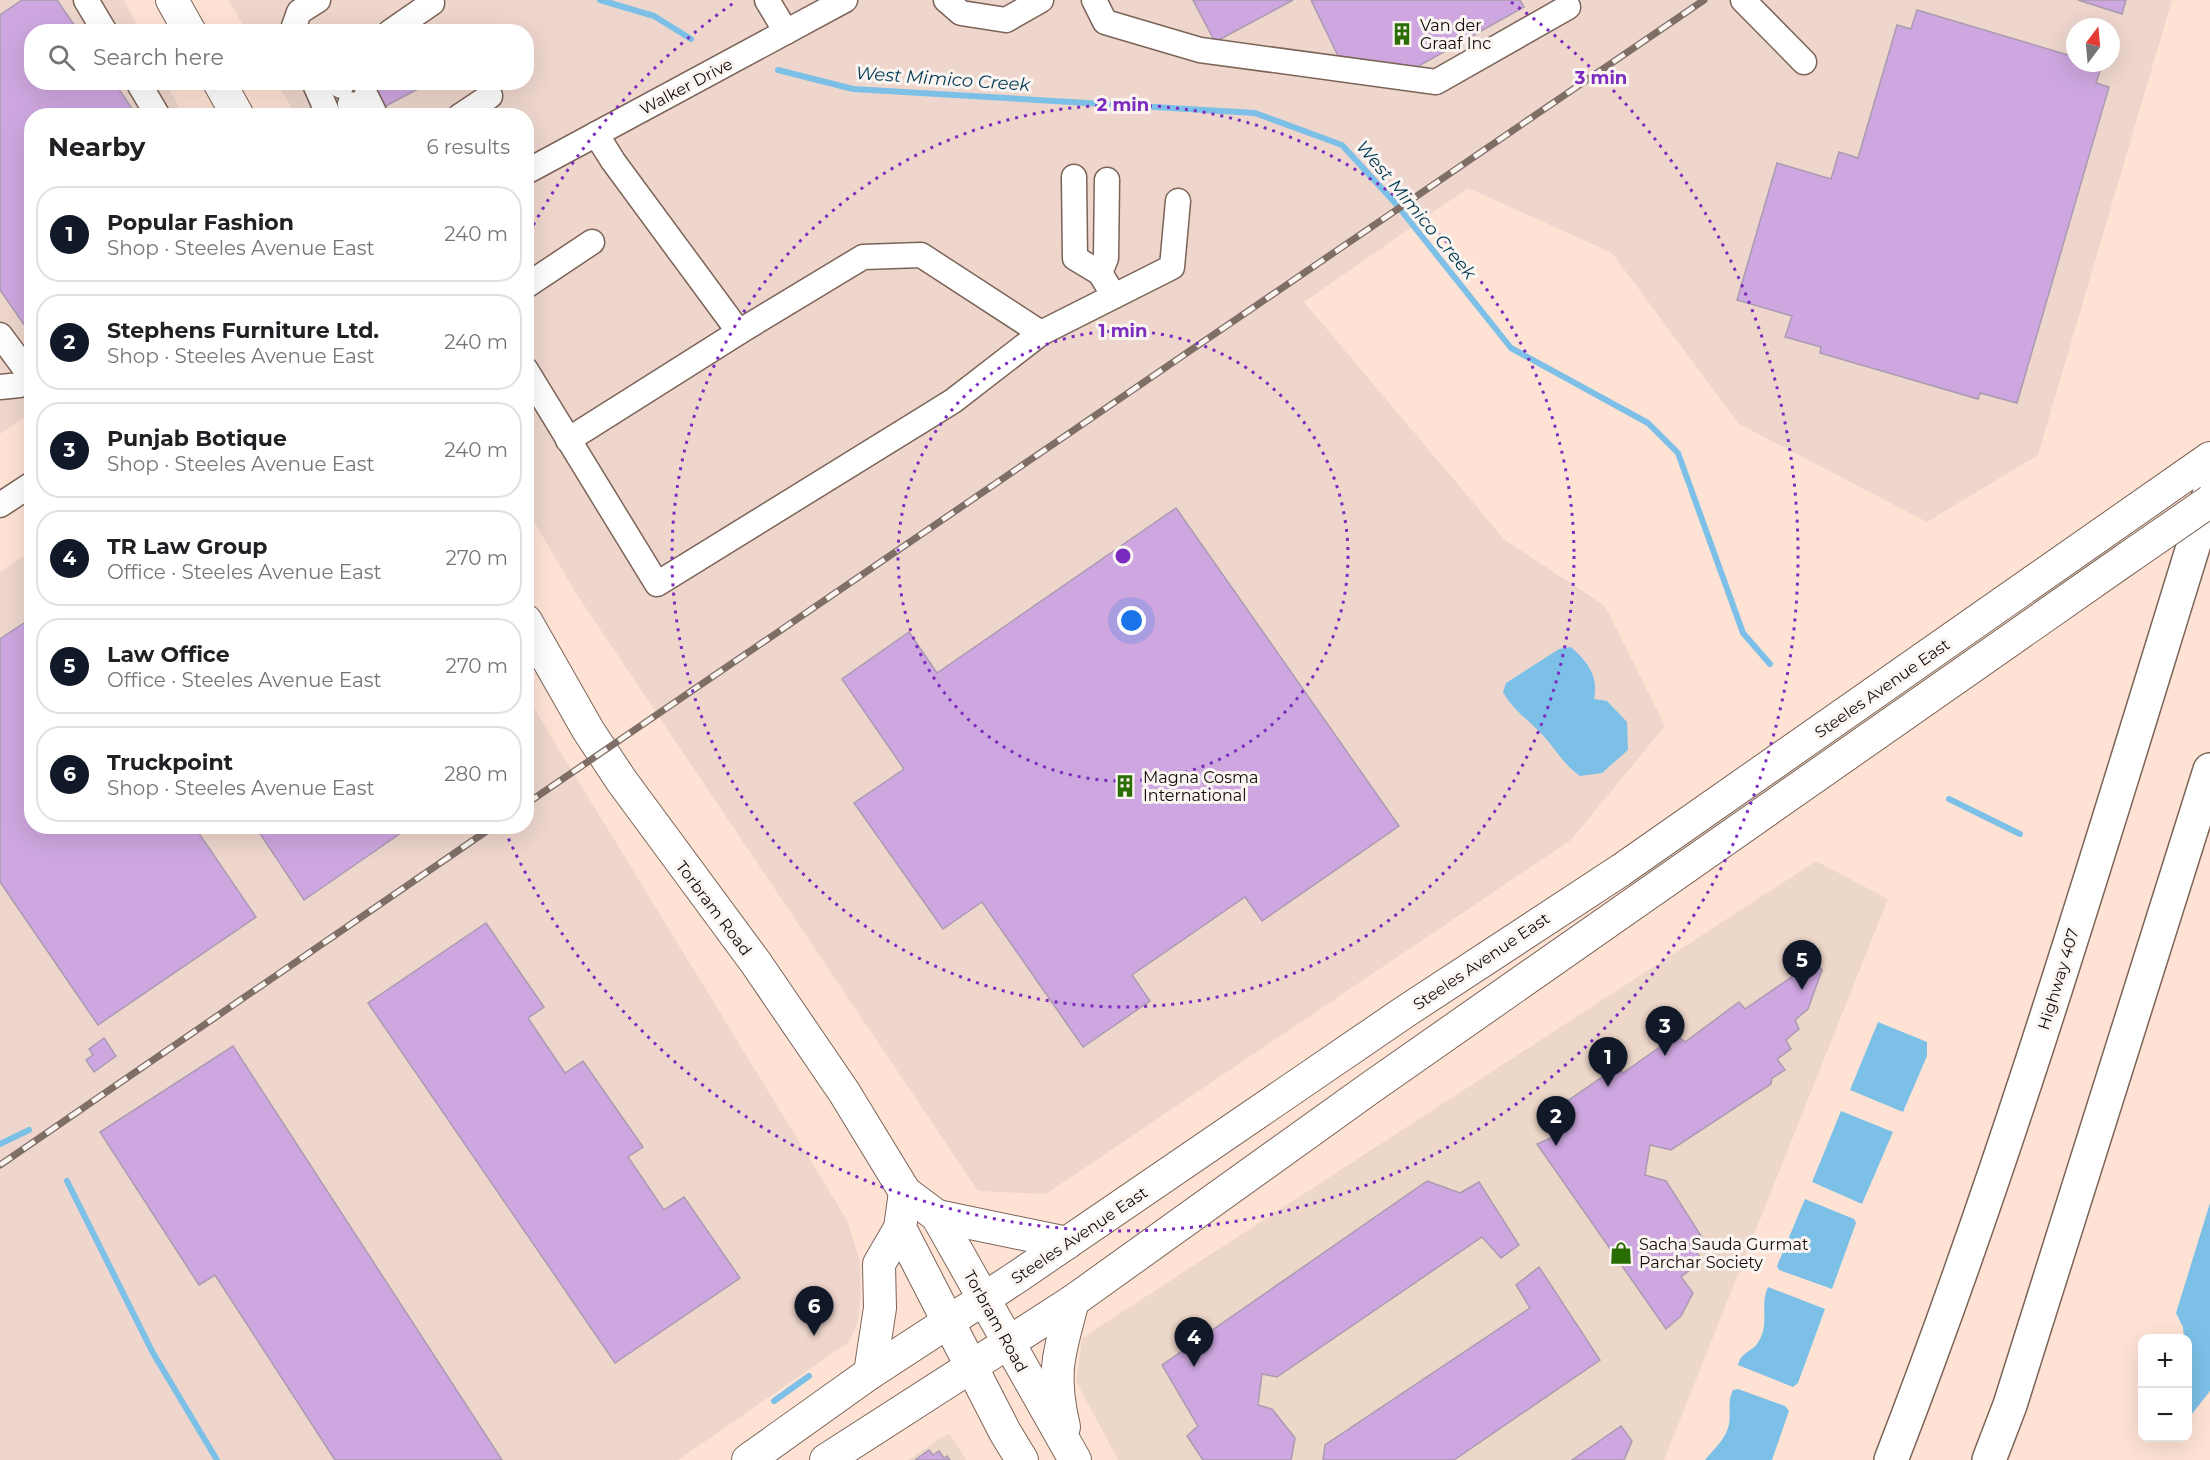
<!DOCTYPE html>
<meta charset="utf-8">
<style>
:root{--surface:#fff;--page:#f2f2f2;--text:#202124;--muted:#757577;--line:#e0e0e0;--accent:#111827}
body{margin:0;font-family:Montserrat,sans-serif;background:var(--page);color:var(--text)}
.controls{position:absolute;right:18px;bottom:18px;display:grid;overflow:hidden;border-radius:12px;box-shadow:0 6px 24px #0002}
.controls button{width:54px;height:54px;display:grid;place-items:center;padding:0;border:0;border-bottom:2px solid var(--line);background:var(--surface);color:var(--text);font:30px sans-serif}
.compass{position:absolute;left:2066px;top:18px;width:54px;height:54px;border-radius:50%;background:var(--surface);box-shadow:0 6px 24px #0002;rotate:16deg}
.you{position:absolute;left:1132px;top:621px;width:21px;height:21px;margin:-15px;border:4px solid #fff;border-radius:50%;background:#1a73e8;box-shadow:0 0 0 9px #1a73e833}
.badge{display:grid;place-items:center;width:39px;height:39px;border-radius:50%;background:var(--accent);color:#fff;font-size:20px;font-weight:700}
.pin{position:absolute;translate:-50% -50px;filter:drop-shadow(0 2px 3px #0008)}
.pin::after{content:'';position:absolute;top:32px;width:21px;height:18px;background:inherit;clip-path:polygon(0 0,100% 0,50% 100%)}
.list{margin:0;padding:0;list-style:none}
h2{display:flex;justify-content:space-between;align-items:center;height:78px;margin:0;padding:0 24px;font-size:26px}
h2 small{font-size:20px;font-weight:400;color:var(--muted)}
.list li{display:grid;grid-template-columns:39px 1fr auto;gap:18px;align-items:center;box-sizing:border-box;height:96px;margin:0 12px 12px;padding:0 12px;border:2px solid var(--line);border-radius:24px}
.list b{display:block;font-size:22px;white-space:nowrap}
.list p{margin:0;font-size:20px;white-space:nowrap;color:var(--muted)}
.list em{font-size:20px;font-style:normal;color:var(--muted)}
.icon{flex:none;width:33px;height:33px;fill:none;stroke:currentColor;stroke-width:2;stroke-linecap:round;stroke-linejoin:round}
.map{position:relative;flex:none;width:2210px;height:1460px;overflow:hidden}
.search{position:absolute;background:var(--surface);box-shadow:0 6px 24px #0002;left:24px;top:24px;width:510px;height:66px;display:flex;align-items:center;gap:15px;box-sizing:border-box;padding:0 21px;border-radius:24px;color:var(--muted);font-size:22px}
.panel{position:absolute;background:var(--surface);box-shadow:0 6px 24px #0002;left:24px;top:108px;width:510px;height:726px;border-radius:24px}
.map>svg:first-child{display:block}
.commercial{fill:#ecd7c9}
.industrial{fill:#eed6cd;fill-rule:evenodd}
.water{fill:#7cc0e8}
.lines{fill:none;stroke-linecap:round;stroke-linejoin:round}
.stream{stroke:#7cc0e8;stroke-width:6}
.building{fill:#cea7e0;stroke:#aa9bb1;stroke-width:1.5}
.minor-casing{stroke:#7b6457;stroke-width:27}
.major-casing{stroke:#7b6457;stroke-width:34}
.highway-casing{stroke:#7b6457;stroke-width:36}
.minor{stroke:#fff;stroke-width:24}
.major{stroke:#fff;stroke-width:32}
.highway{stroke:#fff;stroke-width:33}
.rail-casing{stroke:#7e6e65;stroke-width:7}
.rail{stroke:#fbf5f2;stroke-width:4.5;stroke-dasharray:14;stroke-linecap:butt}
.major-bridge-casing{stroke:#7b6457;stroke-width:34;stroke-linecap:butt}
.major-bridge{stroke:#fff;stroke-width:32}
.ring{fill:none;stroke:#7b2cbf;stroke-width:3;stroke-dasharray:3 6}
.labels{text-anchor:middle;stroke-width:6;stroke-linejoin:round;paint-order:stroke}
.poi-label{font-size:16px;fill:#120a06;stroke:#fbf5f2;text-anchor:start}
.street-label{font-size:16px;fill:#120a06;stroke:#fbf5f2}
.water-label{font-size:18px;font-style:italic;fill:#003b55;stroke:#fbf5f2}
.centre{fill:#7b2cbf;stroke:#fbf5f2;stroke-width:3}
.ring-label{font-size:18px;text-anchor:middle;font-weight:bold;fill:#7b2cbf;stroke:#fbf5f2;stroke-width:6;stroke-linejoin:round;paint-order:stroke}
</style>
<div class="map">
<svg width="2210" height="1460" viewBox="0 0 2210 1460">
<rect width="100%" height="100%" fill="#fee3d5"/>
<g class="commercial">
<polygon points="1816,861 1888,899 1664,1460 1118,1460 1076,1381 1082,1338"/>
<polygon points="949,1433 966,1460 908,1460"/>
</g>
<g class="industrial">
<polygon points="0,0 124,0 140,31 32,32 32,82 166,83 183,115 32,116 31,412 0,434"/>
<path d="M228,0H2172L2038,455L1927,522L1739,424L1612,253L1468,188L1304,302L1504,539L1605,606L1665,726L1571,840L1046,1194L978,1191L575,592L527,509L526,116L296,115L277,83L526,82V32L247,31ZM2075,27H2111V63H2075Z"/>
<polygon points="31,551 32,826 526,826 527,697 847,1220 860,1261 861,1294 858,1322 849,1342 678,1460 0,1460 0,572"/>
</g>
<g class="water">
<path d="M1571,647C1588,662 1599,677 1594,699L1607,701L1627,722L1628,750L1602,773L1580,776C1566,766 1559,755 1548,741C1534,724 1514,712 1503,692L1506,683L1559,649Z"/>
<polygon points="1878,1022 1927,1042 1927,1056 1903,1112 1850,1090"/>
<polygon points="1841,1111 1893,1132 1862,1204 1812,1182"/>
<polygon points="1805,1199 1854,1219 1856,1223 1832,1289 1779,1270 1777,1266"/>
<polygon points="2210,1203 2210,1391 2188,1419 2188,1338 2184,1338 2183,1327 2176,1313"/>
<path d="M1768,1287L1825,1309L1798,1383L1793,1387L1738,1365C1741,1352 1751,1352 1757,1344C1771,1325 1759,1306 1768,1287Z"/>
<path d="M1738,1389L1785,1406L1789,1411L1772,1460H1705C1714,1449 1726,1439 1729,1424C1731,1411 1727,1402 1733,1390Z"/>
</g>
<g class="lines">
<g class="stream">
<polyline points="600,0 654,16 691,39"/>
<polyline points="778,70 853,89 1255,113 1342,145 1396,204 1511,348 1648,423 1678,453 1743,633 1770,664"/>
<polyline points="1949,799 2020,834"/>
<polyline points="0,1144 29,1130"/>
<polyline points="67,1181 153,1353 217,1460"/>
<polyline points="774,1401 809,1376"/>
</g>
</g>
<g class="building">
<polygon points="22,0 57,0 79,32 32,32 32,82 114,82 137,116 32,116 32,336 0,290 0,15"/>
<polygon points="1193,0 1293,0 1215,42"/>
<polygon points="1311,0 1520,0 1524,7 1417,67 1340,60"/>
<polygon points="2078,0 2126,0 2122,14"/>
<polygon points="1917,10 2075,57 2075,63 2102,65 2096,83 2109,87 2017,403 1980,393 1978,399 1820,353 1821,347 1785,337 1792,316 1737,300 1777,163 1831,179 1839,152 1858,158 1897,25 1911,29"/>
<polygon points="369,82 431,82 382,108"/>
<polygon points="1176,508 1399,826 1262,921 1245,897 1132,975 1150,1001 1083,1047 982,902 943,929 854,803 904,769 842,679 909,632 937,673"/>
<polygon points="24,623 32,634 32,826 194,826 256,917 98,1025 0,882 0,639"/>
<polygon points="255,826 411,826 304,900"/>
<polygon points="486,923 544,1007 528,1018 565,1073 583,1061 643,1147 628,1157 664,1210 684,1197 740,1278 615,1363 368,1003"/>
<polygon points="1815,961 1822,970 1808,1009 1795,1020 1799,1029 1786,1040 1791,1049 1777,1059 1785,1070 1772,1078 1771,1084 1671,1150 1650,1145 1645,1175 1666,1181 1703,1239 1693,1247 1702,1260 1681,1277 1693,1293 1681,1316 1666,1329 1537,1144 1553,1137 1556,1109 1618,1066 1623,1073 1677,1035 1685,1042 1739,1002 1745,1009"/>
<polygon points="104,1038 116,1056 94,1072 86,1060 93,1055 89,1049"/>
<polygon points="233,1046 502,1460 335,1460 215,1275 199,1285 100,1132"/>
<polygon points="1427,1181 1460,1193 1479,1182 1519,1245 1501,1258 1482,1237 1277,1377 1262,1374 1258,1405 1272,1409 1295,1438 1291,1460 1203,1460 1187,1436 1198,1426 1162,1365"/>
<polygon points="1539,1267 1600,1360 1454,1460 1323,1460 1325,1445 1530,1308 1516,1285"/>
<polygon points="1621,1426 1632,1441 1624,1460 1572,1460"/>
<polygon points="929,1450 933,1455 939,1451 944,1458 947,1456 950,1460 915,1460"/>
</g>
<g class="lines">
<g class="minor-casing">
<g id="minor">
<polyline points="86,0 105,32"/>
<polyline points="767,0 786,32"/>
<polyline points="946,0 961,13 1006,20 1041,0"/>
<polyline points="1094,0 1105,22 1200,50 1436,82 1568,7"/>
<polyline points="1743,0 1804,62"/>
<polyline points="292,32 299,12 318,0"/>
<polyline points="390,32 432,3"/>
<polyline points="138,82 158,116"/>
<polyline points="314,82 329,116"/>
<polyline points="340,82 341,86"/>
<polyline points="366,96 376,116"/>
<polyline points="350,104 356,116"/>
<polyline points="460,116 490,96"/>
<polyline points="596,134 613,161 739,332 863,257 921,255 1041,333 1172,267 1178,201"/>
<polyline points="526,172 845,0"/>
<polyline points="1074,177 1075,258 1100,273 1114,296"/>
<polyline points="1100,273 1106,258 1107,180"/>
<polyline points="526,286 592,242"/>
<polyline points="0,335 32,378 20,385 0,387"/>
<polyline points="526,370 657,584 953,401 1041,333"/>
<polyline points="568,440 739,332"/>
<polyline points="0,505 32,484"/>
</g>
</g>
<g class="major-casing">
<g id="major">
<polyline points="172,0 190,32"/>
<polyline points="219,82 238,116"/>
<polyline points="526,621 588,730 621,780 756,963 844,1092 905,1192 937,1216 1075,1460"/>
<polyline points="905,1192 900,1228 1005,1432 1022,1460"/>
<polyline points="937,1216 1067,1243"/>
<polyline points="870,1373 880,1308 879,1264 900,1228"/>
<path d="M1064,1427C1051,1372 1059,1354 1073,1301"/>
<polyline points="748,1460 870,1373 1017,1277 1406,1011 1621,870 2210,458"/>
<polyline points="826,1460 1073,1301 1370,1088 2129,557"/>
</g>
</g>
<g class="highway-casing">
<g id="highway">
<path d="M1891,1460C2014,1143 2109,817 2210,492"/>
<polyline points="1989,1460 2010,1405 2210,770"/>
</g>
</g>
<use href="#minor" class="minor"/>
<use href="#major" class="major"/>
<use href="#highway" class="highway"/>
<g class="rail-casing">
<g id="rail">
<polyline points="526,804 1704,0"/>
<polyline points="0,1165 494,826"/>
</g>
</g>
<use href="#rail" class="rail"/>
<g class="major-bridge-casing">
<polyline id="major-bridge" points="2129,557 2210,501"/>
</g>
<use href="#major-bridge" class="major-bridge"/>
</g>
<g class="ring">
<circle cx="1123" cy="556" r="225"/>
<circle cx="1123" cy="556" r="451"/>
<path d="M529 233A676 676 0 0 1 735 2M1511 2A676 676 0 1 1 505 831"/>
</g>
<defs>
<g id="building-bare" transform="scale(1.8)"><path d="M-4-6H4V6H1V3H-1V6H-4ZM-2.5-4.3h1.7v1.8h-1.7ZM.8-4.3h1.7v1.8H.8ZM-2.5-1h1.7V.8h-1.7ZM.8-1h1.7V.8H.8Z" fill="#2a6d04" stroke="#fbf5f2" stroke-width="2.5" paint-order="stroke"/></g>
<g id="shop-bare" transform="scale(1.8)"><path d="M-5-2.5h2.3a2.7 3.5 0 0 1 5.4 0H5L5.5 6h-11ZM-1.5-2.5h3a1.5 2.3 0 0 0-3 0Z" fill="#2a6d04" stroke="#fbf5f2" stroke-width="2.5" paint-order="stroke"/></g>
</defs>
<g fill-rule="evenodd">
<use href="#building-bare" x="1402" y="34"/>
<use href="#building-bare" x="1125" y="786"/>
<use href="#shop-bare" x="1621" y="1253"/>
</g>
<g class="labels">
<g class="poi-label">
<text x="1420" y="31">Van der<tspan x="1420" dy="18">Graaf Inc</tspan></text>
<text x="1143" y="783">Magna Cosma<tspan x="1143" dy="18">International</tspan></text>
<text x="1639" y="1250">Sacha Sauda Gurmat<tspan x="1639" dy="18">Parchar Society</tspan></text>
</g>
<g class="street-label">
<text transform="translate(686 86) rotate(-28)" y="6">Walker Drive</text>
<text transform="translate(1882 688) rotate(-35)" y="6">Steeles Avenue East</text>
<text transform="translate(714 908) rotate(53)" y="6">Torbram Road</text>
<text transform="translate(1481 961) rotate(-34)" y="6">Steeles Avenue East</text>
<text transform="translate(2058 979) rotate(-73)" y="6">Highway 407</text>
<text transform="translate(1079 1235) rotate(-34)" y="6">Steeles Avenue East</text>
<text transform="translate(996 1321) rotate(61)" y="6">Torbram Road</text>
</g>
<g class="water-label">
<text transform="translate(943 79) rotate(4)" y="6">West Mimico Creek</text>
<text transform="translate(1416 210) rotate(50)" y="6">West Mimico Creek</text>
</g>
</g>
<circle cx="1123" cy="556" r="9" class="centre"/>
<g class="ring-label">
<text x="1601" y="84">3 min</text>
<text x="1123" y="111">2 min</text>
<text x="1123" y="337">1 min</text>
</g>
</svg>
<div class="controls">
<button>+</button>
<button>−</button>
</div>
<svg class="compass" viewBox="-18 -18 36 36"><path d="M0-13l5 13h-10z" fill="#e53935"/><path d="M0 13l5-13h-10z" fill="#757577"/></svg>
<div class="you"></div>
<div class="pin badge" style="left:1608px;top:1087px">1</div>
<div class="pin badge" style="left:1556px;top:1146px">2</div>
<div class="pin badge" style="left:1665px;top:1056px">3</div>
<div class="pin badge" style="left:1194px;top:1367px">4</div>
<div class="pin badge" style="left:1802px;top:990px">5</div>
<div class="pin badge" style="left:814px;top:1336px">6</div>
<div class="search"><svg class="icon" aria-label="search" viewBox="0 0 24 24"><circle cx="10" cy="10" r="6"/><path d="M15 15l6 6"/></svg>Search here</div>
<section class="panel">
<h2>Nearby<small>6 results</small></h2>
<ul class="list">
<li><span class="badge">1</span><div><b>Popular Fashion</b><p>Shop · Steeles Avenue East</p></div><em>240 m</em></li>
<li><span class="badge">2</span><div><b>Stephens Furniture Ltd.</b><p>Shop · Steeles Avenue East</p></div><em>240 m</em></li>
<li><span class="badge">3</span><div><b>Punjab Botique</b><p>Shop · Steeles Avenue East</p></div><em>240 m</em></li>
<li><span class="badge">4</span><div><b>TR Law Group</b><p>Office · Steeles Avenue East</p></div><em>270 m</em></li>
<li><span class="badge">5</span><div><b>Law Office</b><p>Office · Steeles Avenue East</p></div><em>270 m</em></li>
<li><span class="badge">6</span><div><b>Truckpoint</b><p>Shop · Steeles Avenue East</p></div><em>280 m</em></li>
</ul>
</section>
</div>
